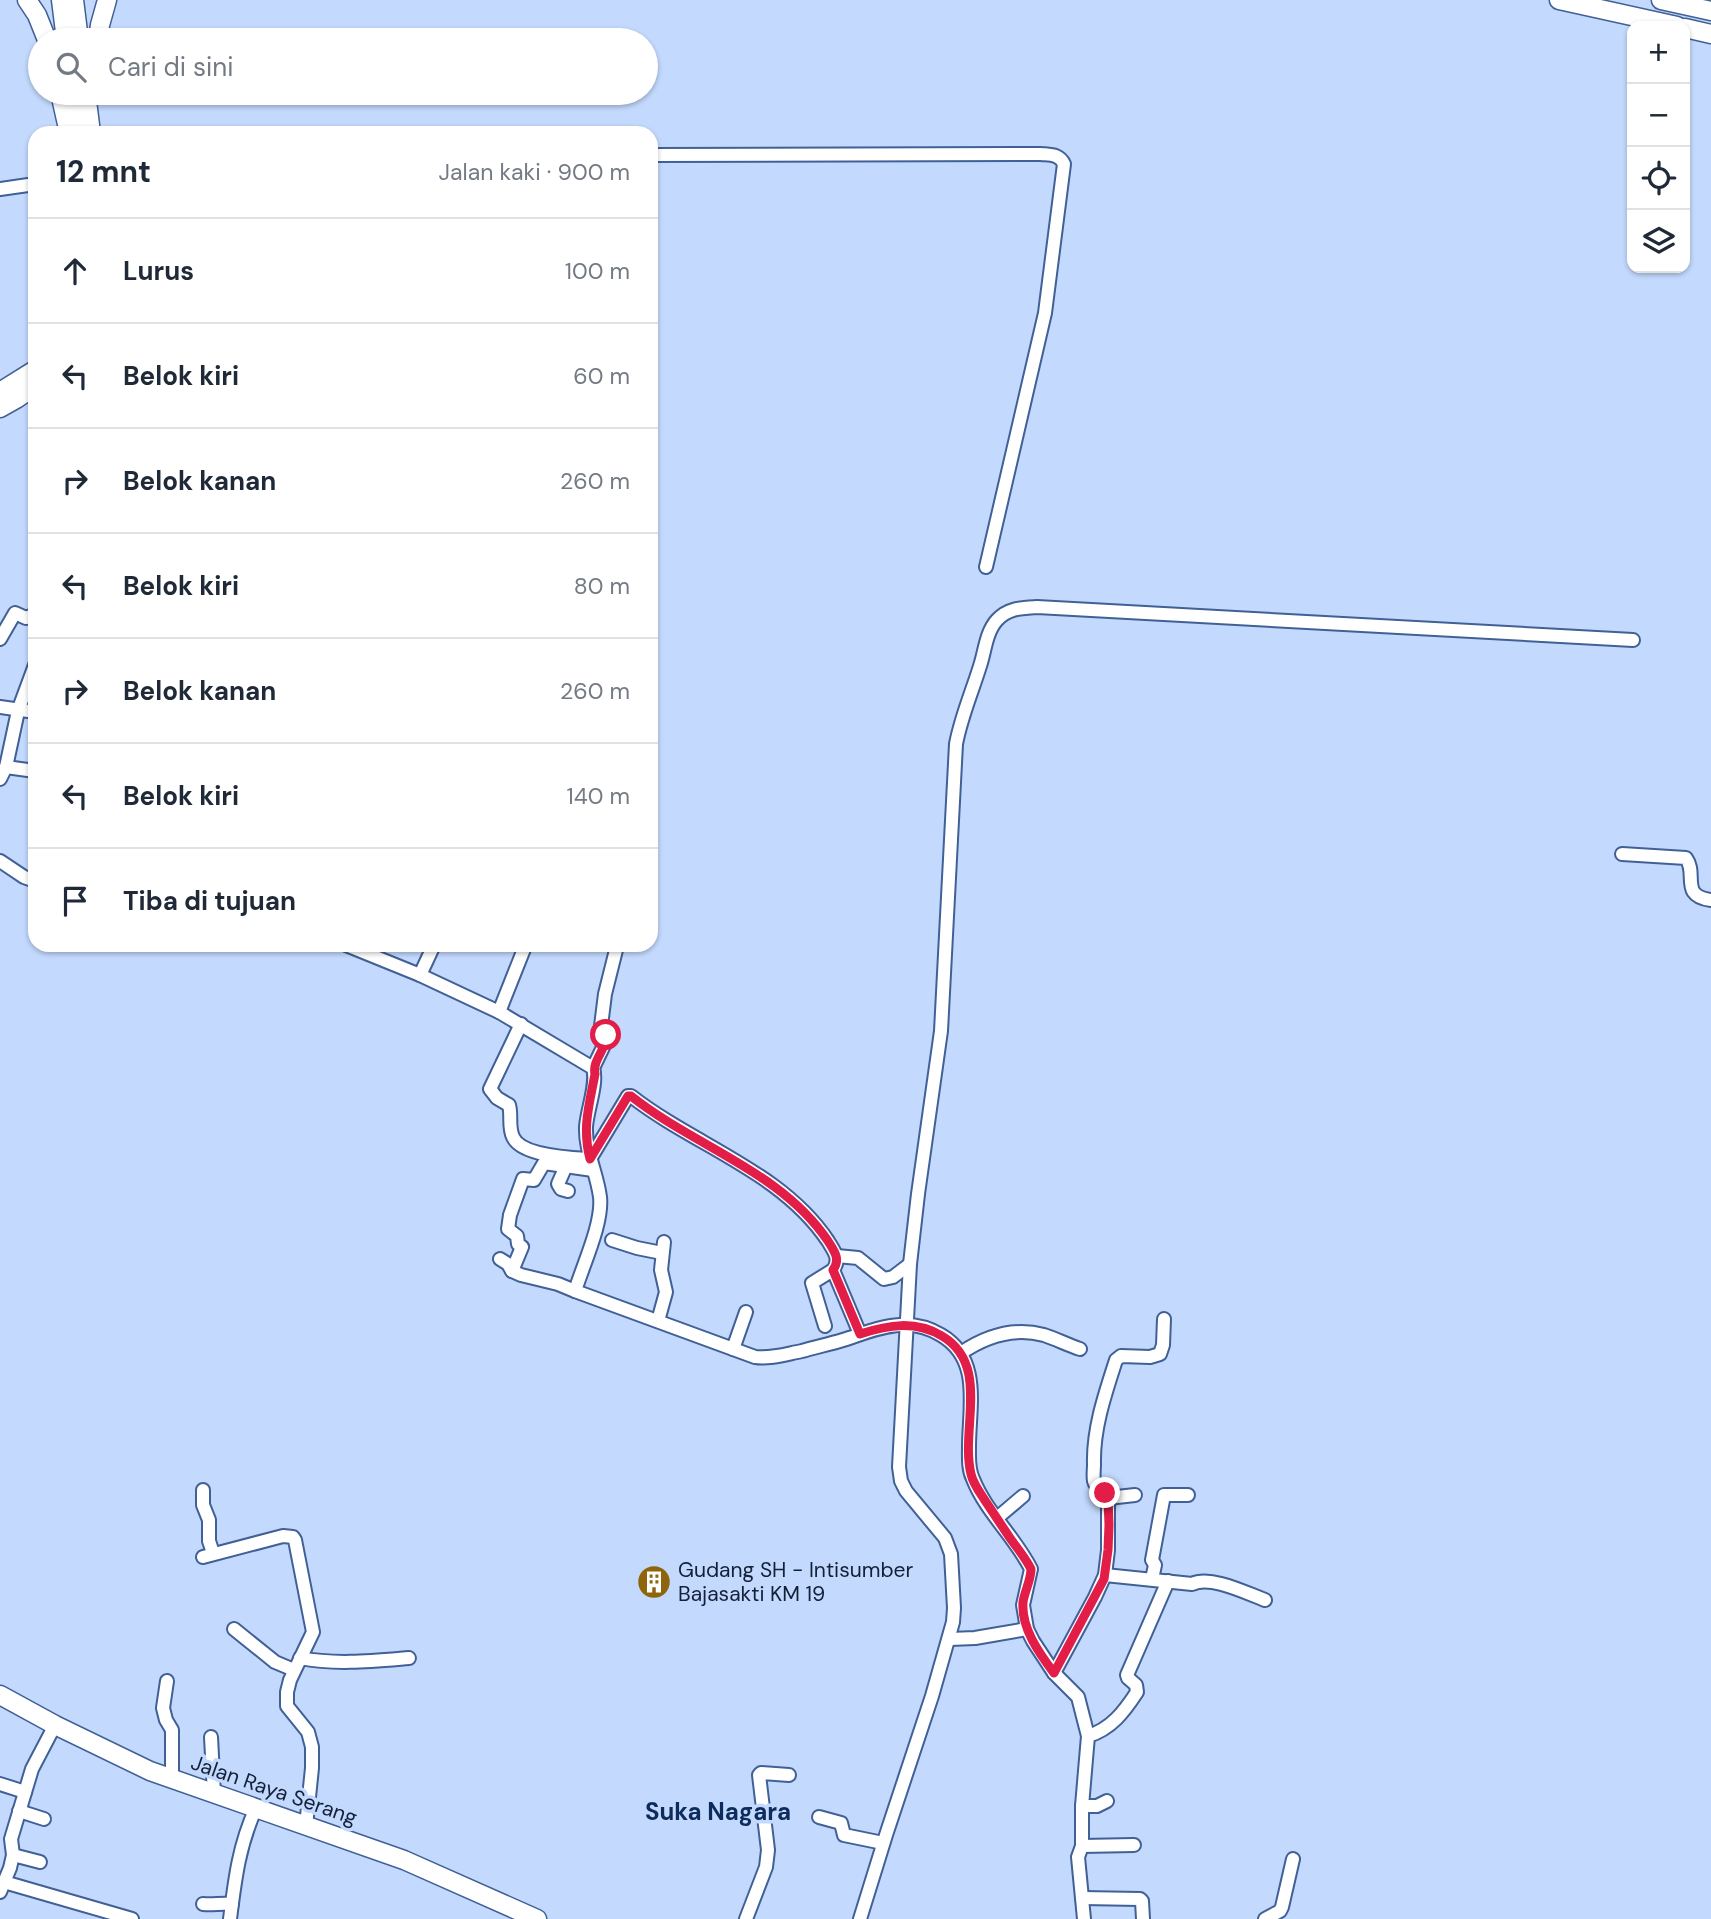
<!DOCTYPE html>
<html lang="id">
<meta charset="utf-8">
<style>
:root{--surface:#fff;--page:#f2f2f3;--text:#1f2937;--muted:#747a83;--line:#e0e1e3}
body{margin:0;font-family:"DM Sans",sans-serif;background:var(--page);color:var(--text)}
.controls{position:absolute;right:21px;top:21px;display:grid;overflow:hidden;border-radius:14px;box-shadow:0 2px 5px #0004}
.controls button{width:63px;height:63px;display:grid;place-items:center;padding:0;border:0;border-bottom:2px solid var(--line);background:var(--surface);color:var(--text);font:35px sans-serif}
.stop{position:absolute;width:21px;height:21px;margin:-16px;border:5px solid #e11d48;border-radius:50%;background:#fff}
.stop.end{background:#e11d48;border-color:#fff;box-shadow:0 2px 7px #0008}
.list{margin:0;padding:0;list-style:none}
h2{display:flex;justify-content:space-between;align-items:center;height:91px;margin:0;padding:0 28px;font-size:30px}
h2 small{font-size:23px;font-weight:400;color:var(--muted)}
.list li{display:grid;grid-template-columns:46px 1fr auto;gap:21px;align-items:center;box-sizing:border-box;height:105px;padding:0 28px;border-top:2px solid var(--line)}
.list b{display:block;font-size:26px;white-space:nowrap}
.list em{font-size:23px;font-style:normal;color:var(--muted)}
.icon{flex:none;width:38px;height:38px;fill:none;stroke:currentColor;stroke-width:2;stroke-linecap:round;stroke-linejoin:round}
.map{position:relative;flex:none;width:1711px;height:1919px;overflow:hidden}
.search{position:absolute;background:var(--surface);box-shadow:0 2px 5px #0004;left:28px;top:28px;width:630px;height:77px;display:flex;align-items:center;gap:18px;box-sizing:border-box;padding:0 24px;border-radius:38px;color:var(--muted);font-size:26px}
.panel{position:absolute;background:var(--surface);box-shadow:0 2px 5px #0004;left:28px;top:126px;width:630px;height:826px;border-radius:21px}
.map>svg:first-child{display:block}
.lines{fill:none;stroke-linecap:round;stroke-linejoin:round}
.minor-casing{stroke:#406096;stroke-width:16}
.highway-casing{stroke:#406096;stroke-width:21}
.minor{stroke:#fff;stroke-width:12}
.highway{stroke:#fff;stroke-width:18}
.route{stroke:#e11d48;stroke-width:9}
.labels{text-anchor:middle;stroke-width:7;stroke-linejoin:round;paint-order:stroke}
.poi-label{font-size:21px;fill:#132037;stroke:#c3d9fe;text-anchor:start}
.street-label{font-size:21px;fill:#132037;stroke:#c3d9fe}
.quarter-label{font-size:24px;font-weight:bold;fill:#0d2b5b;stroke:#c3d9fe}
</style>
<div class="map">
<svg width="1711" height="1919" viewBox="0 0 1711 1919">
<rect width="100%" height="100%" fill="#c3d9fe"/>
<g class="lines">
<g class="minor-casing">
<g id="minor">
<path d="M651,155L1041,154C1051,155 1059,154 1064,164L1045,313L986,567"/>
<polyline points="0,189 35,184"/>
<polyline points="0,639 15,613 26,618 35,614"/>
<polyline points="0,707 35,712"/>
<polyline points="6,767 35,771"/>
<polyline points="0,779 6,767 18,711 35,665"/>
<path d="M1622,854L1686,858C1698,874 1679,896 1711,900"/>
<polyline points="0,861 24,877 35,881"/>
<path d="M346,945L420,975L499,1012L593,1068C598,1083 587,1110 586,1127C585,1151 597,1173 600,1197C603,1223 583,1265 575,1291L755,1357C771,1359 786,1354 802,1351C816,1347 830,1344 843,1340C862,1334 880,1326 900,1325C914,1324 929,1328 941,1335C982,1359 969,1407 969,1447C969,1457 968,1469 973,1479C986,1512 1015,1537 1031,1569L1023,1605L1027,1629L1033,1641L1054,1673L1078,1697L1088,1736L1082,1806V1846L1078,1857L1084,1919"/>
<polyline points="420,975 434,945"/>
<polyline points="499,1012 524,949"/>
<path d="M521,1024L490,1089L497,1098L509,1105C512,1115 508,1127 513,1137C521,1156 572,1158 590,1159L628,1096H631C695,1146 781,1171 828,1241C834,1251 841,1259 833,1270L860,1334"/>
<polyline points="593,1068 607,1039 601,1026 605,994 616,950"/>
<polyline points="566,1166 558,1184 561,1189 568,1191"/>
<polyline points="612,1240 637,1248 662,1253"/>
<polyline points="837,1256 858,1258 884,1279 893,1277 910,1264"/>
<polyline points="500,1259 508,1264 512,1271 521,1275 558,1284 575,1291"/>
<polyline points="512,1271 522,1247 518,1244 517,1236 508,1229 510,1215 523,1179 534,1180 544,1163 593,1170"/>
<polyline points="658,1321 666,1292 661,1270 664,1242"/>
<polyline points="825,1326 812,1283 833,1270"/>
<polyline points="733,1349 746,1312"/>
<path d="M961,1353C986,1336 1014,1327 1044,1335C1056,1339 1068,1345 1080,1349"/>
<polyline points="203,1490 203,1505 209,1520 209,1541 213,1553"/>
<polyline points="1108,1498 1135,1495"/>
<polyline points="997,1518 1023,1496"/>
<polyline points="203,1557 283,1536 293,1537 295,1540 313,1632 290,1680 287,1692 287,1706 308,1732 312,1747 312,1768 306,1826"/>
<path d="M1105,1575L1108,1550V1498C1105,1492 1096,1489 1094,1481C1093,1476 1094,1469 1094,1464C1093,1429 1105,1394 1116,1360L1121,1356L1150,1357L1160,1354L1163,1345L1164,1319"/>
<polyline points="1152,1579 1155,1565 1152,1560 1164,1495 1188,1495"/>
<polyline points="234,1629 275,1662 294,1670"/>
<polyline points="950,1639 975,1638 1027,1629"/>
<path d="M300,1658C336,1665 373,1661 409,1658"/>
<path d="M1054,1673L1095,1597L1105,1575L1192,1584C1211,1575 1246,1593 1265,1600"/>
<polyline points="167,1681 163,1708 166,1720 172,1730 172,1779"/>
<path d="M1088,1736C1111,1729 1124,1712 1137,1692L1136,1685L1128,1678L1127,1675L1168,1581"/>
<polyline points="211,1737 214,1794"/>
<polyline points="0,1784 25,1792"/>
<polyline points="1082,1806 1097,1806 1107,1801"/>
<polyline points="19,1811 44,1819"/>
<polyline points="819,1817 841,1823 844,1835 883,1843"/>
<polyline points="1082,1846 1134,1845"/>
<polyline points="13,1855 40,1862"/>
<polyline points="4,1882 132,1919"/>
<polyline points="0,1892 10,1868 13,1855 11,1839 32,1769 55,1725"/>
<polyline points="1082,1898 1140,1899 1142,1901 1143,1919"/>
<path d="M203,1904C213,1905 221,1903 232,1904"/>
<path d="M230,1919C235,1879 239,1845 256,1808"/>
<polyline points="746,1919 766,1867 768,1850 759,1775 761,1773 789,1775"/>
<path d="M860,1919L886,1835L932,1696L953,1622L954,1608L951,1554L945,1538L906,1491L901,1481L899,1467L910,1264L918,1194L941,1031L956,744C961,717 972,692 980,666C985,651 986,632 997,620C1008,608 1021,608 1037,607L1633,640"/>
<polyline points="1265,1919 1280,1911 1282,1907 1293,1859"/>
</g>
</g>
<g class="highway-casing">
<g id="highway">
<polyline points="27,0 37,15 47,40"/>
<polyline points="61,0 66,40"/>
<polyline points="74,0 79,40"/>
<polyline points="1559,0 1677,26"/>
<polyline points="1661,0 1711,11"/>
<polyline points="1685,28 1711,34"/>
<polyline points="98,40 100,25 107,0"/>
<polyline points="60,93 69,133"/>
<polyline points="73,93 77,123"/>
<polyline points="86,93 91,133"/>
<polyline points="0,392 35,370"/>
<polyline points="0,408 16,399 35,386"/>
<polyline points="0,1695 55,1725 150,1771 404,1860 537,1919"/>
</g>
</g>
<use href="#minor" class="minor"/>
<use href="#highway" class="highway"/>
</g>
<g class="lines">
<path class="route" d="M606,1035C607,1049 592,1060 595,1074C589,1106 582,1128 590,1159L628,1096H631C695,1147 781,1171 828,1241C834,1251 841,1259 833,1270L860,1334C888,1325 915,1320 942,1336C991,1365 960,1429 971,1474C973,1484 981,1494 986,1502C994,1514 1002,1526 1010,1538C1017,1548 1025,1557 1031,1569C1031,1580 1025,1590 1023,1602C1021,1628 1039,1653 1054,1673L1104,1579L1108,1550L1109,1525L1108,1498L1105,1493"/>
</g>
<defs>
<g id="building-disc" transform="scale(1.75)"><circle r="9.5" fill="#8e650a" stroke="#c3d9fe"/><path d="M-4-6H4V6H1V3H-1V6H-4ZM-2.5-4.3h1.7v1.8h-1.7ZM.8-4.3h1.7v1.8H.8ZM-2.5-1h1.7V.8h-1.7ZM.8-1h1.7V.8H.8Z" fill="#fff"/></g>
</defs>
<g fill-rule="evenodd">
<use href="#building-disc" x="654" y="1582"/>
</g>
<g class="labels">
<g class="poi-label">
<text x="678" y="1577">Gudang SH - Intisumber<tspan x="678" dy="24">Bajasakti KM 19</tspan></text>
</g>
<g class="street-label">
<text transform="translate(274 1790) rotate(19)" y="7">Jalan Raya Serang</text>
</g>
<g class="quarter-label">
<text x="718" y="1820">Suka Nagara</text>
</g>
</g>
</svg>
<div class="controls">
<button>+</button>
<button>−</button>
<button><svg class="icon" aria-label="locate" viewBox="0 0 24 24"><circle cx="12" cy="12" r="6"/><path d="M12 2v4M12 18v4M2 12h4M18 12h4"/></svg></button>
<button><svg class="icon" aria-label="layers" viewBox="0 0 24 24"><path d="M12 4l9 5-9 5-9-5zM3 14l9 5 9-5"/></svg></button>
</div>
<div class="stop" style="left:606px;top:1035px"></div>
<div class="stop end" style="left:1105px;top:1493px"></div>
<div class="search"><svg class="icon" aria-label="search" viewBox="0 0 24 24"><circle cx="10" cy="10" r="6"/><path d="M15 15l6 6"/></svg>Cari di sini</div>
<section class="panel">
<h2>12 mnt<small>Jalan kaki · 900 m</small></h2>
<ul class="list">
<li><svg class="icon" aria-label="ahead" viewBox="0 0 24 24"><path d="M12 20V5M6 11l6-6 6 6"/></svg><div><b>Lurus</b></div><em>100 m</em></li>
<li><svg class="icon" aria-label="left" viewBox="0 0 24 24"><path d="M17 20v-9H6M10 6l-5 5 5 5"/></svg><div><b>Belok kiri</b></div><em>60 m</em></li>
<li><svg class="icon" aria-label="right" viewBox="0 0 24 24"><path d="M7 20v-9h11M14 6l5 5-5 5"/></svg><div><b>Belok kanan</b></div><em>260 m</em></li>
<li><svg class="icon" aria-label="left" viewBox="0 0 24 24"><path d="M17 20v-9H6M10 6l-5 5 5 5"/></svg><div><b>Belok kiri</b></div><em>80 m</em></li>
<li><svg class="icon" aria-label="right" viewBox="0 0 24 24"><path d="M7 20v-9h11M14 6l5 5-5 5"/></svg><div><b>Belok kanan</b></div><em>260 m</em></li>
<li><svg class="icon" aria-label="left" viewBox="0 0 24 24"><path d="M17 20v-9H6M10 6l-5 5 5 5"/></svg><div><b>Belok kiri</b></div><em>140 m</em></li>
<li><svg class="icon" aria-label="arrive" viewBox="0 0 24 24"><path d="M6 21V4h12l-3 4 3 4H6"/></svg><div><b>Tiba di tujuan</b></div></li>
</ul>
</section>
</div>
